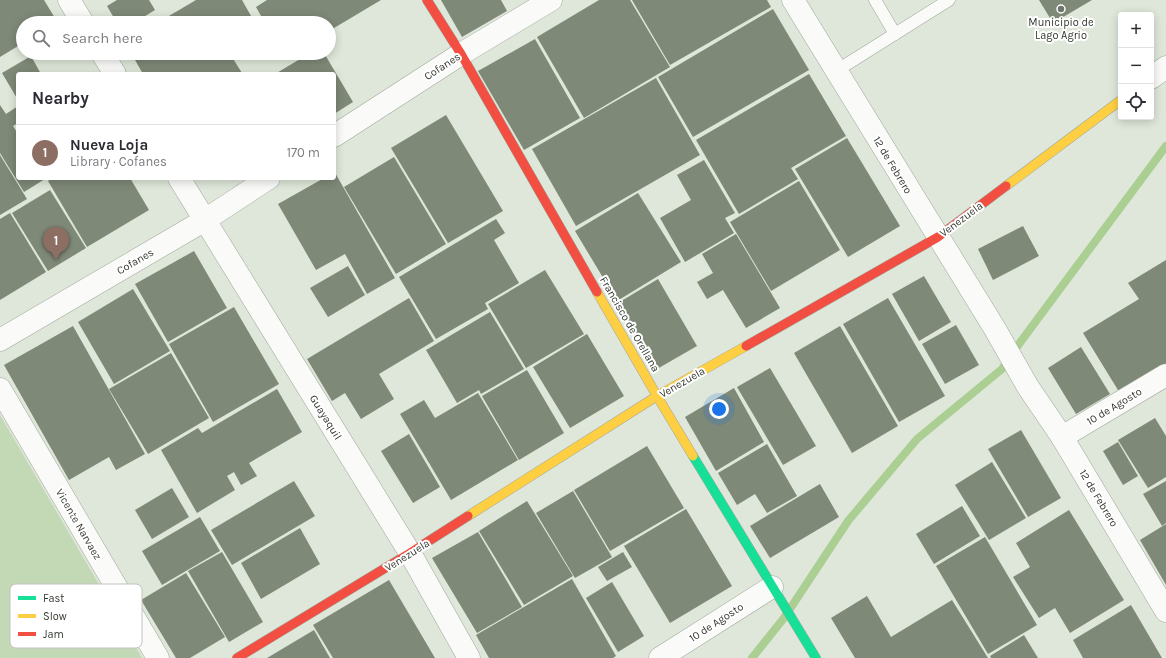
<!DOCTYPE html>
<meta charset="utf-8">
<style>
:root{--surface:#fff;--page:#f7f7f7;--text:#2b2b33;--muted:#7c7c81;--line:#e1e1e2;--accent:#1a73e8}
body{margin:0;font-family:Karla,sans-serif;background:var(--page);color:var(--text)}
.controls{position:absolute;right:12px;top:12px;display:grid;overflow:hidden;border-radius:4px;box-shadow:0 2px 10px #0003}
.controls button{width:36px;height:36px;display:grid;place-items:center;padding:0;border:0;border-bottom:1px solid var(--line);background:var(--surface);color:var(--text);font:20px sans-serif}
.you{position:absolute;left:719px;top:409px;width:14px;height:14px;margin:-10px;border:3px solid #fff;border-radius:50%;background:#1a73e8;box-shadow:0 0 0 6px #1a73e833}
.badge{display:grid;place-items:center;width:26px;height:26px;border-radius:50%;background:var(--accent);color:#fff;font-size:13px;font-weight:700}
.pin{position:absolute;translate:-50% -33px;filter:drop-shadow(0 1px 2px #0008)}
.pin::after{content:'';position:absolute;top:21px;width:14px;height:12px;background:inherit;clip-path:polygon(0 0,100% 0,50% 100%)}
.list{margin:0;padding:0;list-style:none}
h2{display:flex;justify-content:space-between;align-items:center;height:52px;margin:0;padding:0 16px;font-size:17px}
h2 small{font-size:13px;font-weight:400;color:var(--muted)}
.list li{display:grid;grid-template-columns:26px 1fr auto;gap:12px;align-items:center;box-sizing:border-box;height:56px;padding:0 16px;border-top:1px solid var(--line)}
.list b{display:block;font-size:15px;white-space:nowrap}
.list p{margin:0;font-size:13px;white-space:nowrap;color:var(--muted)}
.list em{font-size:13px;font-style:normal;color:var(--muted)}
.icon{flex:none;width:22px;height:22px;fill:none;stroke:currentColor;stroke-width:2;stroke-linecap:round;stroke-linejoin:round}
.map{position:relative;flex:none;width:1166px;height:658px;overflow:hidden}
.search{position:absolute;background:var(--surface);box-shadow:0 2px 10px #0003;left:16px;top:16px;width:320px;height:44px;display:flex;align-items:center;gap:10px;box-sizing:border-box;padding:0 14px;border-radius:22px;color:var(--muted);font-size:15px}
.panel{position:absolute;background:var(--surface);box-shadow:0 2px 10px #0003;left:16px;top:72px;width:320px;height:108px;border-radius:4px}
.map>svg:first-child{display:block}
.green{fill:#c3d8b5}
.lines{fill:none;stroke-linecap:round;stroke-linejoin:round}
.stream{stroke:#abce92;stroke-width:8}
.building{fill:#7f8977}
.lane-casing{stroke:#a0a79c;stroke-width:13}
.street-casing{stroke:#a0a79c;stroke-width:23}
.fast-casing{stroke:#a0a79c;stroke-width:10}
.slow-casing{stroke:#a0a79c;stroke-width:10}
.jam-casing{stroke:#a0a79c;stroke-width:10}
.lane{stroke:#fafbf9;stroke-width:12}
.street{stroke:#fafbf9;stroke-width:22}
.fast{stroke:#16e098;stroke-width:9}
.slow{stroke:#ffcf43;stroke-width:9}
.jam{stroke:#f24e42;stroke-width:9}
.poi-dot{fill:#6e756a;stroke:#fff;stroke-width:1.5}
.labels{text-anchor:middle;stroke-width:4;stroke-linejoin:round;paint-order:stroke}
.poi-label{font-size:11px;fill:#32382e;stroke:#fff}
.street-label{font-size:11px;fill:#32382e;stroke:#fff}
.key{fill:#fff;stroke:#c2c3c0;stroke-width:1}
.key-label{font-size:11px;fill:#32382e}
</style>
<div class="map">
<svg width="1166" height="658" viewBox="0 0 1166 658">
<rect width="100%" height="100%" fill="#dee7d9"/>
<polygon class="green" points="0,415 142,658 0,658"/>
<g class="lines">
<polyline class="stream" points="752,658 784,618 848,521 917,439 1002,369 1016,348 1166,146"/>
</g>
<g class="building">
<polygon points="0,0 44,0 58,23 23,23 23,43 0,57"/>
<polygon points="117,0 149,0 155,10 134,23 117,23 107,6"/>
<polygon points="196,0 242,0 255,23 157,23"/>
<polygon points="267,0 381,0 329,31 329,23 265,23 256,7"/>
<polygon points="441,0 501,0 507,11 462,37"/>
<polygon points="599,0 630,0 670,67 584,118 537,37"/>
<polygon points="632,0 767,0 771,7 670,65"/>
<polygon points="1039,0 1092,0 1053,23"/>
<polygon points="773,9 809,70 693,137 658,77"/>
<polygon points="535,39 580,118 524,150 478,71"/>
<polygon points="131,53 239,53 232,57 242,73 143,74"/>
<polygon points="310,53 324,53 353,102 334,114 334,74 275,74"/>
<polygon points="31,56 41,74 18,74 18,100 2,73"/>
<polygon points="809,74 846,136 791,168 798,179 739,214 696,140"/>
<polygon points="656,78 700,155 576,226 532,149"/>
<polygon points="0,105 6,114 18,106 18,123 13,126 18,134 18,178 45,178 45,179 24,192 0,153"/>
<polygon points="446,115 503,211 448,243 391,148"/>
<polygon points="847,138 900,226 848,257 795,169"/>
<polygon points="0,155 27,199 0,215"/>
<polygon points="394,157 446,244 396,274 344,187"/>
<polygon points="704,160 735,213 725,218 734,233 685,262 660,218 691,200 677,175"/>
<polygon points="334,171 395,278 367,294 345,254 316,270 278,204 324,178 334,178"/>
<polygon points="53,178 130,178 149,210 87,247 48,181"/>
<polygon points="799,181 840,250 771,291 730,222"/>
<polygon points="50,190 86,248 48,271 12,213"/>
<polygon points="638,193 681,262 617,301 575,231"/>
<polygon points="10,213 46,272 0,300 0,219"/>
<polygon points="496,219 505,233 494,240 519,283 485,303 488,309 436,339 399,277"/>
<polygon points="1023,226 1039,256 993,280 978,249"/>
<polygon points="736,234 780,308 746,328 723,290 707,299 697,282 713,273 702,254"/>
<polygon points="194,251 227,308 168,342 135,284"/>
<polygon points="1166,260 1166,367 1121,395 1083,333 1139,299 1128,283"/>
<polygon points="348,266 365,295 328,317 310,288"/>
<polygon points="545,270 584,334 526,368 488,304"/>
<polygon points="924,276 951,322 919,341 892,294"/>
<polygon points="658,279 697,346 657,369 618,303"/>
<polygon points="133,289 170,351 114,384 78,322"/>
<polygon points="409,298 434,341 379,374 394,399 361,419 345,393 332,401 307,359"/>
<polygon points="888,298 945,396 899,422 843,324"/>
<polygon points="234,307 279,384 213,422 169,344"/>
<polygon points="490,312 524,369 481,394 479,390 457,403 426,350"/>
<polygon points="956,325 979,365 945,384 922,344"/>
<polygon points="73,326 145,454 116,470 109,457 69,480 4,365"/>
<polygon points="840,326 898,426 852,453 794,353"/>
<polygon points="587,334 624,396 570,428 533,367"/>
<polygon points="1081,347 1110,394 1076,414 1048,368"/>
<polygon points="171,353 209,418 148,454 109,389"/>
<polygon points="770,368 816,446 783,465 737,387"/>
<polygon points="527,370 564,433 519,460 482,396"/>
<polygon points="734,388 764,442 716,471 685,417"/>
<polygon points="277,389 302,432 249,463 257,476 241,485 234,472 227,476 235,490 197,513 161,450 198,428 202,433"/>
<polygon points="478,393 518,460 451,500 400,414 424,400 435,418"/>
<polygon points="1155,418 1166,436 1166,477 1148,488 1118,440"/>
<polygon points="1021,430 1061,498 1028,517 988,449"/>
<polygon points="409,434 440,487 413,503 381,451"/>
<polygon points="1118,442 1138,476 1123,485 1103,451"/>
<polygon points="767,444 797,496 767,513 755,494 737,505 718,473"/>
<polygon points="647,446 684,508 610,551 574,490"/>
<polygon points="992,462 1026,518 989,540 955,485"/>
<polygon points="294,481 315,516 232,565 211,530"/>
<polygon points="1166,481 1166,523 1162,526 1143,494"/>
<polygon points="820,484 839,517 770,558 750,526"/>
<polygon points="172,488 189,517 152,539 135,510"/>
<polygon points="573,491 612,557 575,578 536,513"/>
<polygon points="527,501 573,576 524,605 479,531"/>
<polygon points="962,506 980,536 934,564 916,534"/>
<polygon points="686,509 732,586 670,623 624,546"/>
<polygon points="1069,510 1124,600 1070,633 1055,608 1039,618 1013,577 1030,567 1016,543"/>
<polygon points="200,517 220,551 162,585 142,551"/>
<polygon points="1166,524 1166,585 1140,540"/>
<polygon points="300,528 320,564 261,599 241,563"/>
<polygon points="478,532 522,607 477,633 432,558"/>
<polygon points="985,537 1037,625 988,654 936,566"/>
<polygon points="222,552 263,622 229,642 188,571"/>
<polygon points="623,552 632,567 607,581 598,567"/>
<polygon points="186,573 225,637 190,658 176,658 141,600"/>
<polygon points="572,579 616,656 613,658 489,658 476,635"/>
<polygon points="389,580 435,658 333,658 313,625"/>
<polygon points="612,582 644,636 618,652 586,598"/>
<polygon points="867,596 891,637 952,600 988,658 855,658 831,618"/>
<polygon points="1131,605 1162,658 1083,658 1073,640"/>
<polygon points="314,630 330,658 267,658"/>
<polygon points="1024,635 1038,658 991,658 990,656"/>
</g>
<g class="lines">
<g class="lane-casing">
<g id="lane">
<polyline points="875,0 895,34"/>
<polyline points="836,71 949,0"/>
</g>
</g>
<g class="street-casing">
<g id="street">
<polyline points="69,0 83,23"/>
<polyline points="793,0 995,329 1028,387 1062,437 1166,611"/>
<polyline points="102,53 115,74"/>
<polyline points="1151,78 1166,67"/>
<polyline points="334,136 461,54 551,0"/>
<polyline points="179,178 410,553 469,658"/>
<polyline points="0,340 205,220 269,178"/>
<polyline points="0,389 158,658"/>
<polyline points="1062,437 1166,375"/>
<polyline points="660,658 772,587"/>
</g>
</g>
<g class="fast-casing">
<polyline id="fast" points="693,456 816,658"/>
</g>
<g class="slow-casing">
<g id="slow">
<polyline points="1006,186 1121,100"/>
<polyline points="597,292 657,396 693,456"/>
<polyline points="468,516 657,396 746,346"/>
</g>
</g>
<g class="jam-casing">
<g id="jam">
<polyline points="427,0 461,54 597,292"/>
<polyline points="746,346 938,237 1006,186"/>
<polyline points="237,658 410,553 468,516"/>
</g>
</g>
<use href="#lane" class="lane"/>
<use href="#street" class="street"/>
<use href="#fast" class="fast"/>
<use href="#slow" class="slow"/>
<use href="#jam" class="jam"/>
</g>
<circle class="poi-dot" cx="1061" cy="9" r="4"/>
<g class="labels">
<g class="poi-label">
<text x="1061" y="26">Municipio de<tspan x="1061" dy="13">Lago Agrio</tspan></text>
</g>
<g class="street-label">
<text transform="translate(442 66) rotate(-33)" y="4">Cofanes</text>
<text transform="translate(893 165) rotate(59)" y="4">12 de Febrero</text>
<text transform="translate(961 219) rotate(-37)" y="4">Venezuela</text>
<text transform="translate(135 261) rotate(-30)" y="4">Cofanes</text>
<text transform="translate(630 324) rotate(60)" y="4">Francisco de Orellana</text>
<text transform="translate(682 382) rotate(-30)" y="4">Venezuela</text>
<text transform="translate(1114 406) rotate(-31)" y="4">10 de Agosto</text>
<text transform="translate(326 417) rotate(58)" y="4">Guayaquil</text>
<text transform="translate(1099 498) rotate(59)" y="4">12 de Febrero</text>
<text transform="translate(79 524) rotate(60)" y="4">Vicente Narvaez</text>
<text transform="translate(407 555) rotate(-32)" y="4">Venezuela</text>
<text transform="translate(716 622) rotate(-33)" y="4">10 de Agosto</text>
</g>
</g>
<rect x="10" y="584" width="132" height="64" rx="6" class="key"/>
<rect x="18" y="596" width="18" height="4" fill="#16e098"/>
<rect x="18" y="614" width="18" height="4" fill="#ffcf43"/>
<rect x="18" y="632" width="18" height="4" fill="#f24e42"/>
<g class="key-label">
<text x="43" y="602">Fast</text>
<text x="43" y="620">Slow</text>
<text x="43" y="638">Jam</text>
</g>
</svg>
<div class="controls">
<button>+</button>
<button>−</button>
<button><svg class="icon" aria-label="locate" viewBox="0 0 24 24"><circle cx="12" cy="12" r="6"/><path d="M12 2v4M12 18v4M2 12h4M18 12h4"/></svg></button>
</div>
<div class="you"></div>
<div class="pin badge" style="left:56px;top:260px;background:#8d6e63">1</div>
<div class="search"><svg class="icon" aria-label="search" viewBox="0 0 24 24"><circle cx="10" cy="10" r="6"/><path d="M15 15l6 6"/></svg>Search here</div>
<section class="panel">
<h2>Nearby<small></small></h2>
<ul class="list">
<li><span class="badge" style="background:#8d6e63">1</span><div><b>Nueva Loja</b><p>Library · Cofanes</p></div><em>170 m</em></li>
</ul>
</section>
</div>
